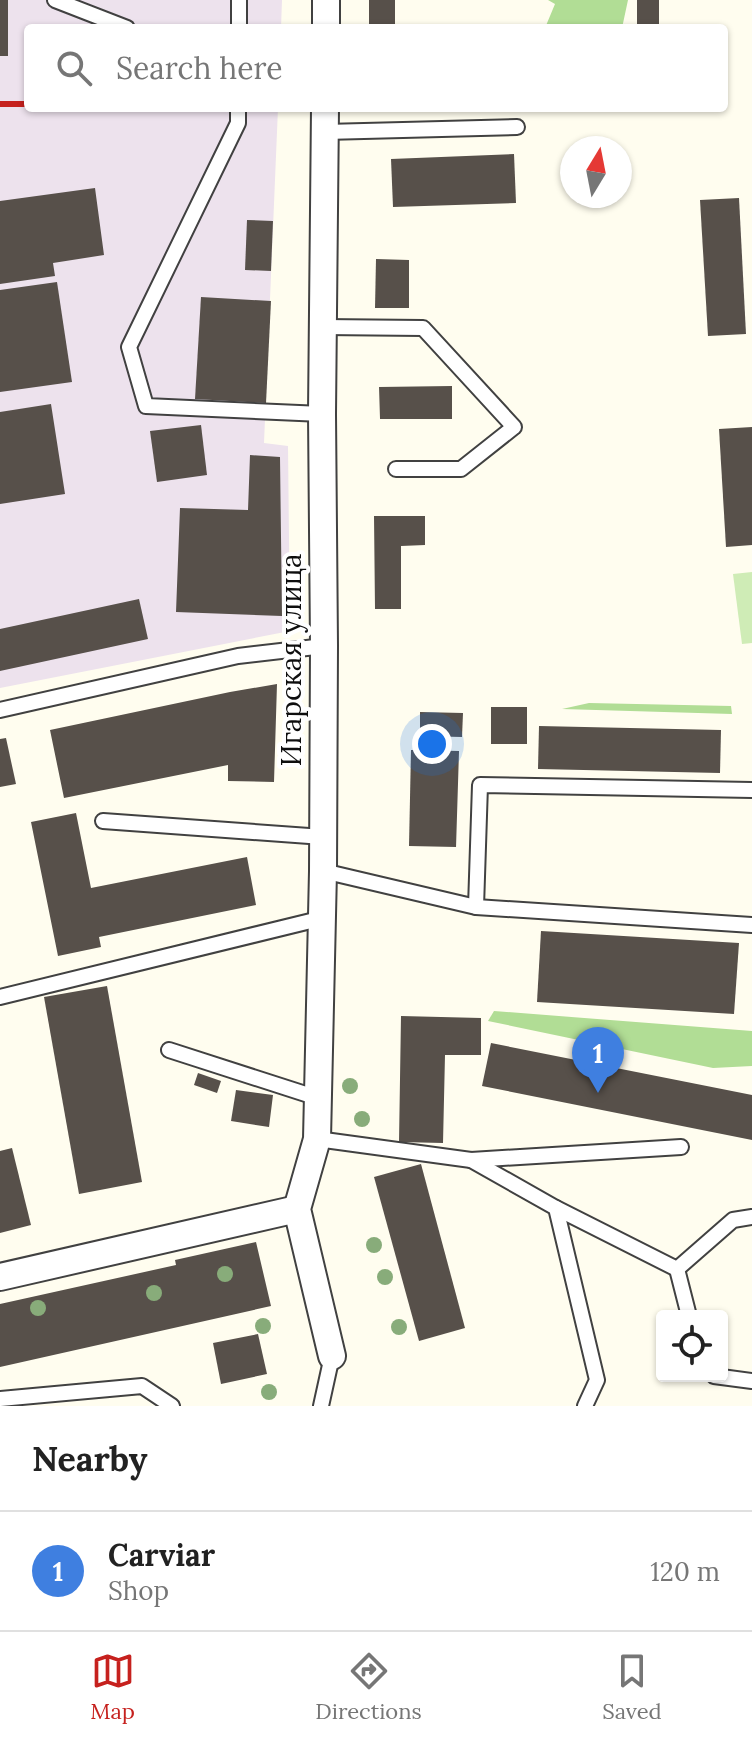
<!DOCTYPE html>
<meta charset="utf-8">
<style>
:root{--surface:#fff;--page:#f6f6f6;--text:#222;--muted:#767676;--line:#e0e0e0;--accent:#c6211e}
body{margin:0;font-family:Lora,serif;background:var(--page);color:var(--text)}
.controls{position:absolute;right:24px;bottom:24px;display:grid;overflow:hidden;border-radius:8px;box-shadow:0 2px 6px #0004}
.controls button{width:72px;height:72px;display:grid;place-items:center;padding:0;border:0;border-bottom:2px solid var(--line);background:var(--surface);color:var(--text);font:40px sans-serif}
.compass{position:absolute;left:560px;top:136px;width:72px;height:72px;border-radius:50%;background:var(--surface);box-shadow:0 2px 6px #0004;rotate:10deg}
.you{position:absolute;left:432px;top:744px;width:28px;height:28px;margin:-20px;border:6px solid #fff;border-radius:50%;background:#1a73e8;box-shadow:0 0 0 12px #1a73e833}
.badge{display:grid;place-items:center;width:52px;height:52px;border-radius:50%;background:var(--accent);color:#fff;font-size:26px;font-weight:700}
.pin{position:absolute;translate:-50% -66px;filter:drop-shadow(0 2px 4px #0008)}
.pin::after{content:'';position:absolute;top:42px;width:28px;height:24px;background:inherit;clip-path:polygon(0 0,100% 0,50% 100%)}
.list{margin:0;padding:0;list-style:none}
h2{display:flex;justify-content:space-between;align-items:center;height:104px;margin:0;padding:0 32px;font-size:34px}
h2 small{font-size:26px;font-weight:400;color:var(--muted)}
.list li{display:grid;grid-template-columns:52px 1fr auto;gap:24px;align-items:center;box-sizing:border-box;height:120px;padding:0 32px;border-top:2px solid var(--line)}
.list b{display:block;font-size:30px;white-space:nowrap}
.list p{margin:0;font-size:26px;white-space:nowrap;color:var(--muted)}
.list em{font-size:26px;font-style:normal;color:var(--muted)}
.icon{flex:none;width:44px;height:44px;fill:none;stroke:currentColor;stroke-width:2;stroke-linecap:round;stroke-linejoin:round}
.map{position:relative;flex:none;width:752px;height:1406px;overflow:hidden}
.search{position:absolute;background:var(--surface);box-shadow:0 2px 6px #0004;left:24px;right:24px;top:24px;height:88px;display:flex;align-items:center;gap:20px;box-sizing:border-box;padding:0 28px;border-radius:8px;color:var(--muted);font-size:30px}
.sheet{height:224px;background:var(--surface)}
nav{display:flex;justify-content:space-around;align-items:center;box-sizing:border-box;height:112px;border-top:2px solid var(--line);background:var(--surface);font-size:22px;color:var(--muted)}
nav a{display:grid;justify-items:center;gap:4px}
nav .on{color:var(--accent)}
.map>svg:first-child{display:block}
.industrial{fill:#ede2ed}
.green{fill:#cfecb6}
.forest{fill:#b1dd95}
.building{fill:#57504a}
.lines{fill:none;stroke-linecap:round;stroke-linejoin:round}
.service-casing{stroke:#414141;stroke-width:18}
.minor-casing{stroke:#414141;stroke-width:30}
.service{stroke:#fff;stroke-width:14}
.minor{stroke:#fff;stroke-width:26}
.rail{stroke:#c6211e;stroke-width:6}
.tree{fill:#88ac7a}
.labels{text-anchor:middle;stroke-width:8;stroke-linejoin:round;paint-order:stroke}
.street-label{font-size:28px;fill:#0e0e0e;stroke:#fff}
</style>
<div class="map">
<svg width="752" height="1406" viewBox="0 0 752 1406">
<rect width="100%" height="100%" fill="#fffdef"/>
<polygon class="industrial" points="0,0 282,0 281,28 28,28 28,108 278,108 264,443 288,446 290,631 0,688"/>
<polygon class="green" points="752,572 752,643 742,644 733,574"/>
<g class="forest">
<polygon points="548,0 628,0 622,28 545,28 555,4"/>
<polygon points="589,703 731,706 732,714 562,709"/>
<polygon points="494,1011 752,1031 752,1066 713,1068 488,1021"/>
</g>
<g class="building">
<rect x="0" y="0" width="8" height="56"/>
<rect x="369" y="0" width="26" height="28"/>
<rect x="637" y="0" width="22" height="25"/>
<polygon points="514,154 516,203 393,207 391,159"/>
<polygon points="95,188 104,255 53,263 55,276 0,284 0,201"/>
<polygon points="739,198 746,334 708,336 700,200"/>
<polygon points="247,220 273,221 271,271 245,270"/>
<polygon points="376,259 409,260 409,308 375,308"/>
<polygon points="57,282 72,382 0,392 0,290"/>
<polygon points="201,297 271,301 266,403 195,399"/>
<polygon points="452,386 452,419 380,419 379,387"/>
<polygon points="51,404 65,494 0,504 0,412"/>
<polygon points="201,425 207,475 157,482 150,431"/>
<polygon points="752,427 752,545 726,547 719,429"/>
<polygon points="250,455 280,457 282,616 176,612 180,508 248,510"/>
<polygon points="374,516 425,516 425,545 401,546 401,609 375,609"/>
<polygon points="139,599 148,639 0,671 0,629"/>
<polygon points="277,684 274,782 228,781 228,765 64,798 50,730 230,692"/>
<rect x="491" y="707" width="36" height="37"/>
<polygon points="420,712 463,713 462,737 420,736"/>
<polygon points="539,726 721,730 720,773 538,769"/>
<polygon points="6,738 16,784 0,787 0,739"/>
<polygon points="411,750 459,751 456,847 409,846"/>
<polygon points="76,813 91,888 247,857 256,905 99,937 101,947 58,956 31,822"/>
<polygon points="541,931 739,943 734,1014 537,1002"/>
<polygon points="107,986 142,1182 79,1194 44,997"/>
<polygon points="401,1016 481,1018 481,1055 445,1055 443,1143 399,1142"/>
<polygon points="491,1043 752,1095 752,1140 482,1086"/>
<polygon points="198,1073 221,1081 217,1093 194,1085"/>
<polygon points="236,1090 273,1095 269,1127 231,1121"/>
<polygon points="12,1148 31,1225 0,1233 0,1151"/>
<polygon points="421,1164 465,1328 419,1341 374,1177"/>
<polygon points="256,1242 271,1306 0,1367 0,1304 176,1265 175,1260"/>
<polygon points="258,1334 267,1374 221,1384 213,1343"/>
</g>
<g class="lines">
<g class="service-casing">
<g id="service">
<polyline points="55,0 127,28"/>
<polyline points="239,28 239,0"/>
<polyline points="238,108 238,123 129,347 146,406 322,414"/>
<polyline points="325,132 517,127"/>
<polyline points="323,327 423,328 514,427 461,469 396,469"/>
<polyline points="0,710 238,656 324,646"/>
<polyline points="103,821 323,837"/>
<polyline points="323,871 476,907 752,925"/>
<polyline points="476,907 480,785 752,790"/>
<polyline points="0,997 323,918"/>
<polyline points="169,1050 318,1098"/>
<polyline points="317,1139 471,1160 681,1147"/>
<polyline points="471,1160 556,1208 597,1380 585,1406"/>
<polyline points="556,1208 677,1269 733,1220 752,1217"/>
<polyline points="677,1269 689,1316"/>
<polyline points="714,1376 752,1381"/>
<polyline points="0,1399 142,1386 172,1406"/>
<polyline points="321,1406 332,1356"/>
</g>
</g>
<g class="minor-casing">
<g id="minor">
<polyline points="326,28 326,0"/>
<polyline points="325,108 322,414 324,646 323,871 317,1139 297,1209 332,1356"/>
<polyline points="0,1277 297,1209"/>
</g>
</g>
<use href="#service" class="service"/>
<use href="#minor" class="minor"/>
<polyline class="rail" points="0,104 28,104"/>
</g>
<g class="tree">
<circle cx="350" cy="1086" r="8"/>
<circle cx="362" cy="1119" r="8"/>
<circle cx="374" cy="1245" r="8"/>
<circle cx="225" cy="1274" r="8"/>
<circle cx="385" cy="1277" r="8"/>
<circle cx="154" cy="1293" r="8"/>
<circle cx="38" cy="1308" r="8"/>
<circle cx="263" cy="1326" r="8"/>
<circle cx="399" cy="1327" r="8"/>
<circle cx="269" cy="1392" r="8"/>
</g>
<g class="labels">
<g class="street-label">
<text transform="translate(291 660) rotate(-90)" y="10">Игарская улица</text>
</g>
</g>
</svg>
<div class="controls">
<button><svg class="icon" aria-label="locate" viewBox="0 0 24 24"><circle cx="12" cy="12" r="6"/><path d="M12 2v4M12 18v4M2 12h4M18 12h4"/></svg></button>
</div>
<svg class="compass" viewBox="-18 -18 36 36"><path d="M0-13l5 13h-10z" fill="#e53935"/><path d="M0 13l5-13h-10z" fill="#767676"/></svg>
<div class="you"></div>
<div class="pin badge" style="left:598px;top:1093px;background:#3f7fe0">1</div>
<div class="search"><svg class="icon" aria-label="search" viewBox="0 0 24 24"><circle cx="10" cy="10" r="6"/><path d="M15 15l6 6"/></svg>Search here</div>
</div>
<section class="sheet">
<h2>Nearby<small></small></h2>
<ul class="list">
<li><span class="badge" style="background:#3f7fe0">1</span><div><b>Carviar</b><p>Shop</p></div><em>120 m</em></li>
</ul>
</section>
<nav>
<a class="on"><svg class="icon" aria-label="map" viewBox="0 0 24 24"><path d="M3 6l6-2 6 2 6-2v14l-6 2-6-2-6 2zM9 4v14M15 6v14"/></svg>Map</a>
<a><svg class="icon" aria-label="directions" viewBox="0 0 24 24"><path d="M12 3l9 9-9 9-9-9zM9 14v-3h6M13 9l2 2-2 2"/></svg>Directions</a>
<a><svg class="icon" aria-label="saved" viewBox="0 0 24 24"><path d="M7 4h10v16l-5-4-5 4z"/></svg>Saved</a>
</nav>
